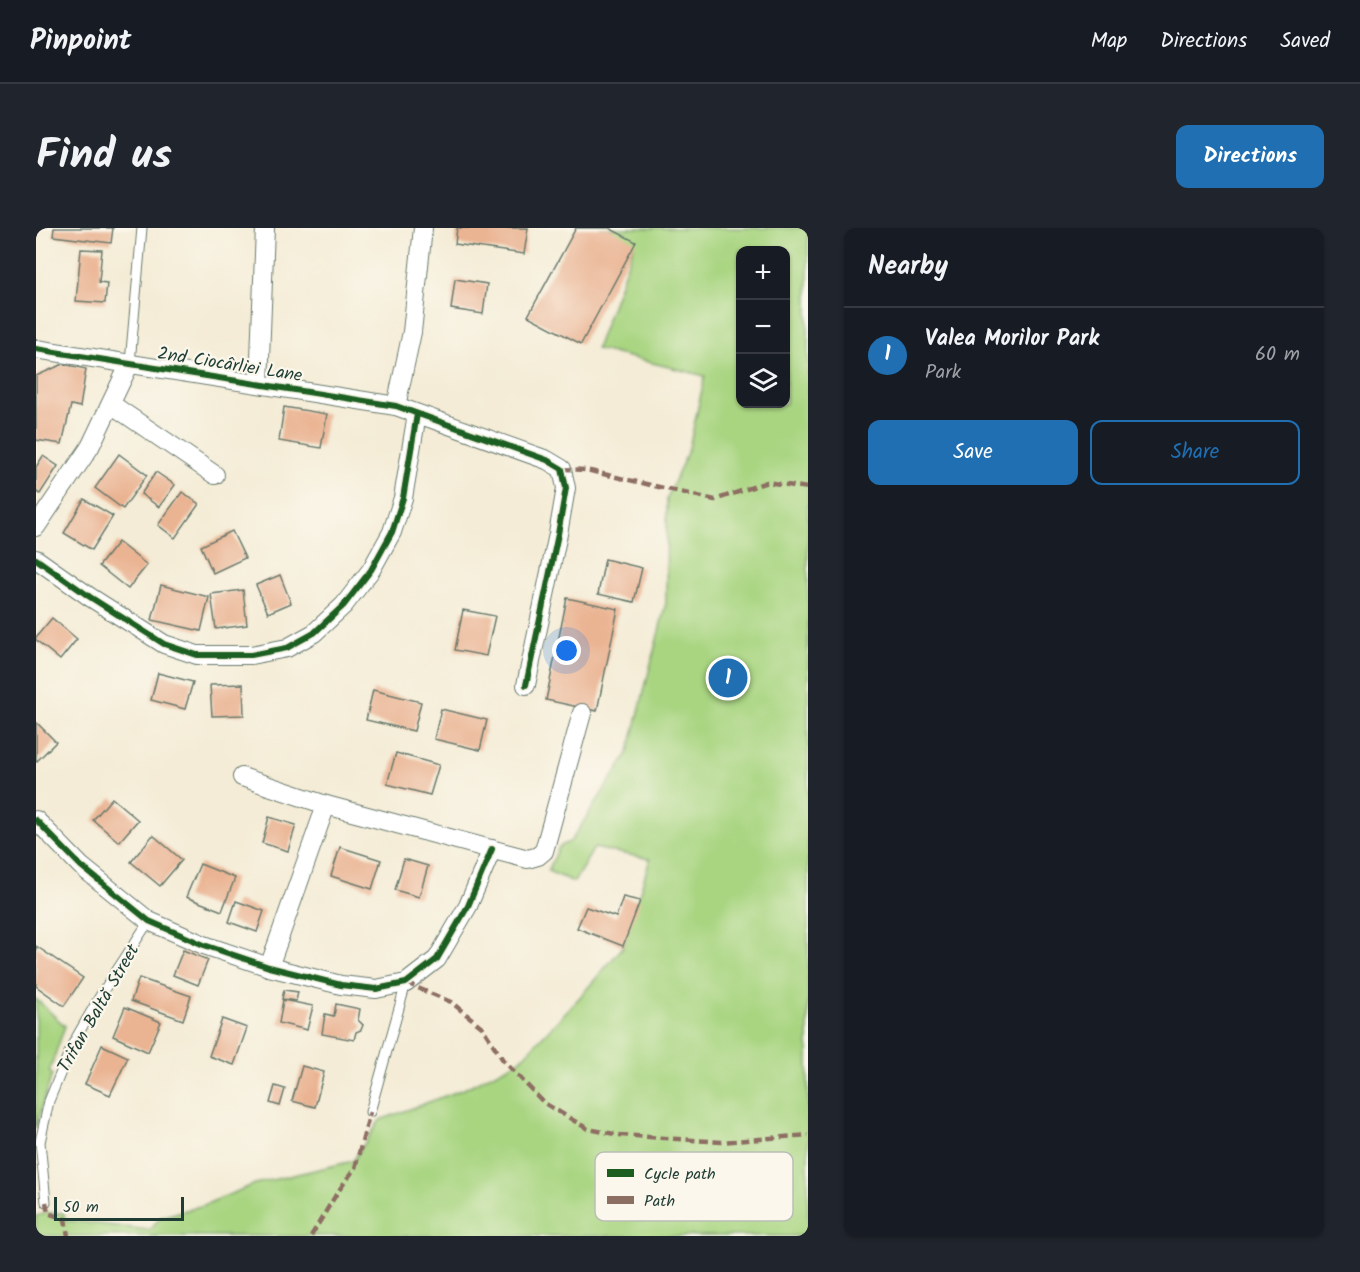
<!DOCTYPE html>
<meta charset="utf-8">
<style>
:root{--surface:#171b24;--page:#20242c;--text:#f1f3f6;--muted:#9ea1a6;--line:#363941;--accent:#1f6fb2}
body{margin:0;font-family:Kalam,sans-serif;background:var(--page);color:var(--text)}
.controls{position:absolute;right:18px;top:18px;display:grid;overflow:hidden;border-radius:12px;box-shadow:0 2px 4px #0004}
.controls button{width:54px;height:54px;display:grid;place-items:center;padding:0;border:0;border-bottom:2px solid var(--line);background:var(--surface);color:var(--text);font:30px sans-serif}
.scale{position:absolute;left:18px;bottom:15px;width:130px;box-sizing:border-box;padding-left:6px;border:3px solid #1f3d34;border-top:0;font-size:16px;line-height:21px;white-space:nowrap;color:#1f3d34;-webkit-text-stroke:4px #fbf7ec;paint-order:stroke}
.you{position:absolute;left:531px;top:423px;width:21px;height:21px;margin:-15px;border:4px solid #fff;border-radius:50%;background:#1a73e8;box-shadow:0 0 0 9px #1a73e833}
.badge{display:grid;place-items:center;width:39px;height:39px;border-radius:50%;background:var(--accent);color:#fff;font-size:20px;font-weight:700}
.pin{position:absolute;translate:-50% -50%;border:3px solid #fff;box-shadow:0 2px 6px #0006}
.list{margin:0;padding:0;list-style:none}
h2{display:flex;justify-content:space-between;align-items:center;height:78px;margin:0;padding:0 24px;font-size:26px}
h2 small{font-size:20px;font-weight:400;color:var(--muted)}
.list li{display:grid;grid-template-columns:39px 1fr auto;gap:18px;align-items:center;box-sizing:border-box;height:96px;padding:0 24px;border-top:2px solid var(--line)}
.list b{display:block;font-size:22px;white-space:nowrap}
.list p{margin:0;font-size:20px;white-space:nowrap;color:var(--muted)}
.list em{font-size:20px;font-style:normal;color:var(--muted)}
.actions{display:flex;gap:12px;padding:18px 24px}
.actions a{flex:1;padding:14px 0;border:2px solid var(--accent);border-radius:12px;text-align:center;font-size:21px;color:var(--accent)}
.actions .main{background:var(--accent);color:#fff}
.icon{flex:none;width:33px;height:33px;fill:none;stroke:currentColor;stroke-width:2;stroke-linecap:round;stroke-linejoin:round}
.map{position:relative;flex:none;width:772px;height:1008px;overflow:hidden;border-radius:12px}
header{display:flex;align-items:center;gap:36px;box-sizing:border-box;height:84px;padding:0 30px;background:var(--surface);border-bottom:2px solid var(--line)}
header strong{font-size:28px}
nav{display:flex;gap:33px;margin-inline-start:auto;font-size:21px}
.intro{display:flex;align-items:center;justify-content:space-between;box-sizing:border-box;height:144px;padding:0 36px}
h1{margin:0;font-size:42px}
.button{padding:15px 27px;border-radius:12px;background:var(--accent);color:#fff;font-size:21px;font-weight:700}
main{display:flex;gap:36px;padding:0 36px}
aside{flex:1;background:var(--surface);border-radius:12px;box-shadow:0 2px 4px #0004}
.map>svg:first-child{display:block}
.green{fill:#a9d581;stroke:#64895a;stroke-width:1.5;fill-rule:evenodd}
.building{fill:#eab392}
.lines{fill:none;stroke-linecap:round;stroke-linejoin:round}
.service-casing{stroke:#6a7a6d;stroke-width:11}
.minor-casing{stroke:#6a7a6d;stroke-width:20}
.service{stroke:#fff;stroke-width:9}
.minor{stroke:#fff;stroke-width:18}
.quiet{stroke:#8d6e63;stroke-width:4.5;stroke-dasharray:9 4.5;stroke-linecap:butt}
.cycleway-casing{stroke:#fbf7ec;stroke-width:10}
.cycleway{stroke:#1b5e20;stroke-width:6}
.labels{text-anchor:middle;stroke-width:4.5;stroke-linejoin:round;paint-order:stroke}
.street-label{font-size:18px;fill:#1f3d34;stroke:#fbf7ec}
.key{fill:#fbf7ec;stroke:#b9bfb5;stroke-width:1.5}
.key-label{font-size:16px;fill:#1f3d34}
</style>
<header>
<strong>Pinpoint</strong>
<nav><a>Map</a><a>Directions</a><a>Saved</a></nav>
</header>
<div class="intro"><h1>Find us</h1><a class="button">Directions</a></div>
<main>
<div class="map">
<svg width="772" height="1008" viewBox="0 0 772 1008">
<rect width="100%" height="100%" fill="#fbf7ec"/>
<filter id="ink" filterUnits="userSpaceOnUse"><feTurbulence type="fractalNoise" baseFrequency=".0167" numOctaves="2"/><feDisplacementMap in="SourceGraphic" scale="12" xChannelSelector="R" yChannelSelector="G"/><feConvolveMatrix kernelMatrix="1 2 1 2 8 2 1 2 1" color-interpolation-filters="sRGB"/></filter>
<filter id="wash" filterUnits="userSpaceOnUse"><feTurbulence type="fractalNoise" baseFrequency=".008" numOctaves="4" result="noise"/><feDisplacementMap in="SourceGraphic" scale="24" xChannelSelector="R" yChannelSelector="G"/><feGaussianBlur stdDeviation="1.35" result="paint"/><feColorMatrix in="noise" values="0 0 0 0 0 0 0 0 0 0 0 0 0 0 0 0 0 1.4 0 .05"/><feComposite in="paint" operator="in"/></filter>
<g filter="url(#wash)">
<rect width="100%" height="100%" fill="#f4ecd6"/>
<g class="green">
<path d="M564,0H772V1008H0V988L11,985H28L29,992L113,1002L125,989L168,977L219,956L317,933L344,892L428,861L484,832L543,770L587,719L614,631L558,620L538,654L512,643L523,619L535,613L593,524L630,375L631,271L653,220L669,148L560,121L598,18ZM704,22H750V176H704Z"/>
<polygon points="0,771 29,798 13,844 16,846 0,900"/>
</g>
<g id="blocks">
<g class="building">
<polygon points="18,0 77,0 75,15 17,8"/>
<polygon points="421,0 492,0 488,26 419,16"/>
<polygon points="540,0 573,0 600,14 545,116 492,88"/>
<polygon points="45,21 66,22 63,54 71,55 69,75 40,73"/>
<polygon points="419,51 451,56 447,86 415,81"/>
<polygon points="27,136 50,141 44,179 35,177 26,216 0,212 0,148"/>
<polygon points="248,179 291,186 285,220 243,213"/>
<polygon points="83,226 111,247 87,281 59,260"/>
<polygon points="7,228 22,238 4,266 0,263 0,239"/>
<polygon points="120,244 139,257 123,279 105,266"/>
<polygon points="146,264 163,276 139,310 122,297"/>
<polygon points="48,271 77,288 56,322 28,305"/>
<polygon points="196,303 209,330 177,345 165,318"/>
<polygon points="82,314 111,337 92,361 63,338"/>
<polygon points="569,331 606,340 598,374 562,366"/>
<polygon points="244,347 255,375 232,385 220,357"/>
<polygon points="125,357 173,369 165,403 116,392"/>
<polygon points="207,362 211,397 180,401 175,366"/>
<polygon points="531,370 582,381 561,483 510,472"/>
<polygon points="427,382 459,388 450,428 419,422"/>
<polygon points="16,390 41,411 24,432 0,412 0,409"/>
<polygon points="122,445 157,454 149,481 115,472"/>
<polygon points="207,456 208,487 176,488 174,457"/>
<polygon points="337,462 385,474 378,503 330,492"/>
<polygon points="405,481 451,492 444,522 398,511"/>
<polygon points="0,494 20,514 0,534"/>
<polygon points="360,525 403,537 394,567 351,556"/>
<polygon points="76,570 102,592 83,614 57,592"/>
<polygon points="233,589 260,597 252,623 226,615"/>
<polygon points="117,607 146,632 124,658 95,634"/>
<polygon points="304,619 345,632 336,661 295,648"/>
<polygon points="368,631 392,638 383,669 359,662"/>
<polygon points="164,636 199,650 186,683 150,669"/>
<polygon points="587,669 604,673 587,718 541,700 550,679 580,689"/>
<polygon points="200,673 228,683 221,704 193,694"/>
<polygon points="0,718 47,750 28,778 0,758"/>
<polygon points="147,722 172,732 162,757 137,747"/>
<polygon points="103,750 155,768 147,792 95,773"/>
<polygon points="248,762 262,764 260,773 246,771"/>
<polygon points="247,772 277,778 271,802 243,795"/>
<polygon points="300,776 324,781 322,792 327,797 325,802 320,804 318,812 286,806 289,786 298,788"/>
<polygon points="89,779 125,794 112,824 77,808"/>
<polygon points="186,791 211,800 198,837 173,828"/>
<polygon points="66,817 92,829 74,867 49,856"/>
<polygon points="266,838 288,844 279,879 256,873"/>
<polygon points="239,858 249,861 244,878 234,875"/>
</g>
</g>
</g>
<g filter="url(#ink)">
<use href="#blocks" fill-opacity="0" stroke="#6a7a6d" stroke-width="1.5"/>
<g class="lines">
<g class="service-casing">
<g id="service">
<polyline points="94,135 106,0"/>
<polyline points="334,884 370,755"/>
<polyline points="10,974 4,914 13,873 36,817 64,768 113,693"/>
</g>
</g>
<g class="minor-casing">
<g id="minor">
<polyline points="0,121 360,178 511,232 526,241 530,260 522,306 490,457"/>
<polyline points="223,156 229,0"/>
<polyline points="75,176 179,247"/>
<polyline points="360,178 376,104 387,0"/>
<polyline points="0,299 54,219 94,135"/>
<polyline points="0,331 54,369 128,416 161,427 215,427 251,420 278,405 308,377 335,342 356,304 367,270 381,186"/>
<polyline points="206,549 290,577 492,631 502,628 508,623 546,485"/>
<polyline points="0,592 45,638 113,693 168,717 233,739 305,757 340,761 370,755 401,731 432,678 456,621"/>
<polyline points="233,739 290,577"/>
</g>
</g>
<use href="#service" class="service"/>
<use href="#minor" class="minor"/>
<g class="quiet">
<polyline points="526,241 550,242 679,272 731,254 772,260"/>
<polyline points="370,755 415,774 446,799 467,832 508,875 552,901 584,907 686,914 772,907"/>
<polyline points="10,974 12,985 29,991 32,1008"/>
<polyline points="275,1008 301,965 319,940 334,884"/>
</g>
<g class="cycleway-casing">
<g id="cycleway">
<polyline points="0,121 360,178 511,232 526,241 530,260 522,306 490,457"/>
<polyline points="0,331 54,369 128,416 161,427 215,427 251,420 278,405 308,377 335,342 356,304 367,270 381,186"/>
<polyline points="0,592 45,638 113,693 168,717 233,739 305,757 340,761 370,755 401,731 432,678 456,621"/>
</g>
</g>
<use href="#cycleway" class="cycleway"/>
</g>
</g>
<g class="labels">
<g class="street-label">
<text transform="translate(194 136) rotate(9)" y="6">2nd Ciocârliei Lane</text>
<text transform="translate(62 780) rotate(-60)" y="6">Trifan Baltă Street</text>
</g>
</g>
<rect x="559" y="924" width="198" height="69" rx="9" class="key"/>
<rect x="571" y="941" width="27" height="8" fill="#1b5e20"/>
<rect x="571" y="968" width="27" height="8" fill="#8d6e63"/>
<g class="key-label">
<text x="608" y="951">Cycle path</text>
<text x="608" y="978">Path</text>
</g>
</svg>
<div class="controls">
<button>+</button>
<button>−</button>
<button><svg class="icon" aria-label="layers" viewBox="0 0 24 24"><path d="M12 4l9 5-9 5-9-5zM3 14l9 5 9-5"/></svg></button>
</div>
<div class="scale">50 m</div>
<div class="you"></div>
<div class="pin badge" style="left:692px;top:450px">1</div>
</div>
<aside>
<h2>Nearby<small></small></h2>
<ul class="list">
<li><span class="badge">1</span><div><b>Valea Morilor Park</b><p>Park</p></div><em>60 m</em></li>
</ul>
<div class="actions"><a class="main">Save</a><a>Share</a></div>
</aside>
</main>
